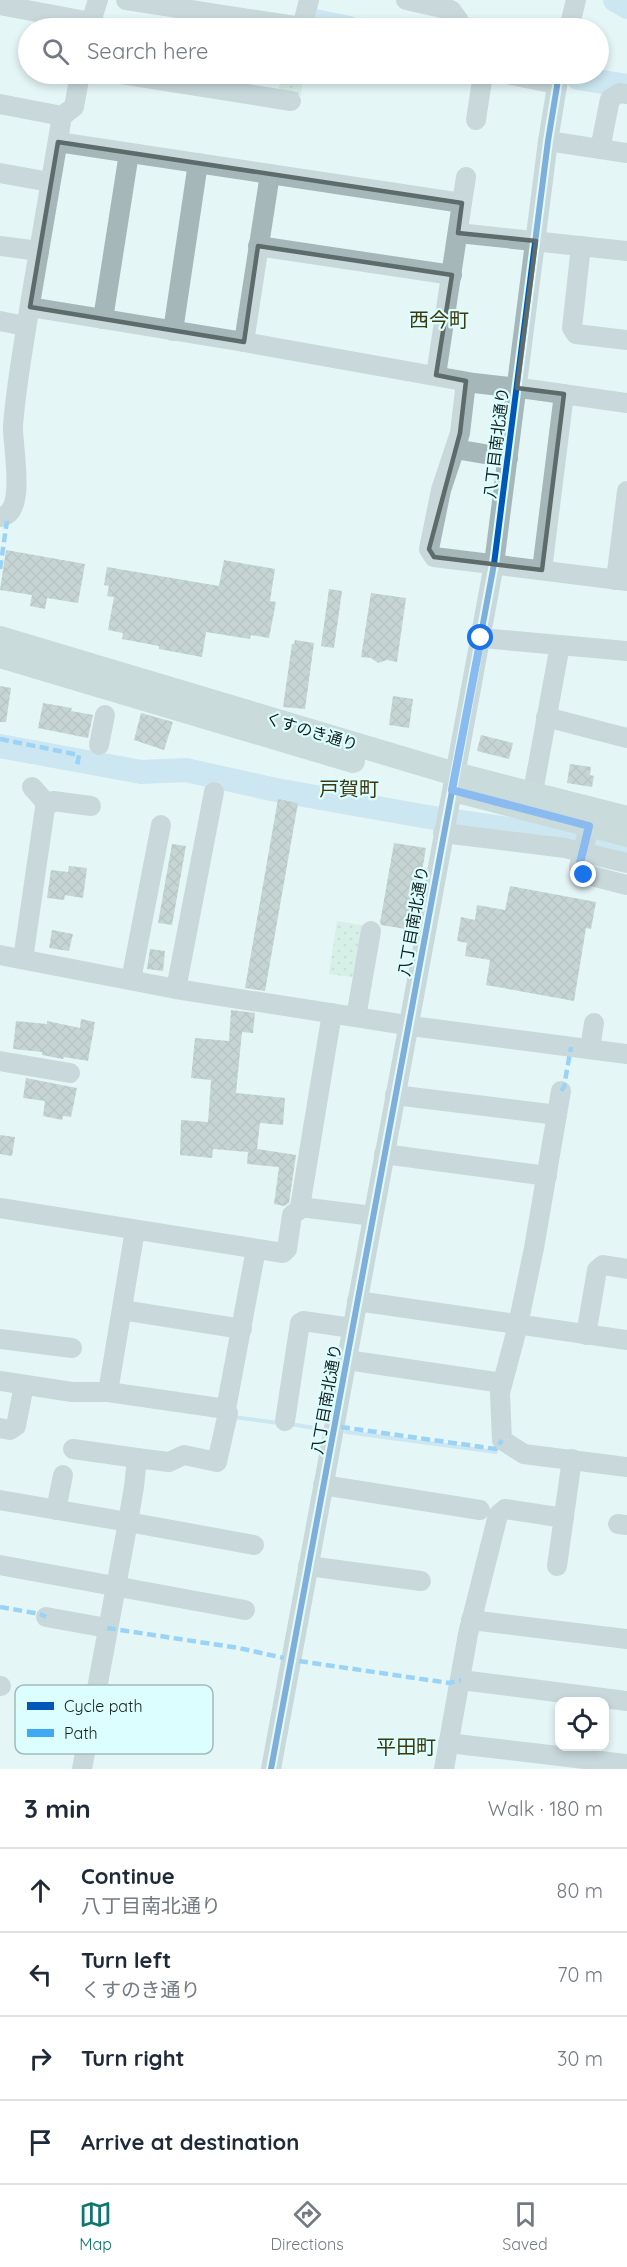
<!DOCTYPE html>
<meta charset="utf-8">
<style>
:root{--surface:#fff;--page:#f2f2f3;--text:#1f2937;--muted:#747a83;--line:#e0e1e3;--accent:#0f766e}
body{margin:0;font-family:Quicksand,"Noto Sans JP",sans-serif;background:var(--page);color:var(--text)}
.controls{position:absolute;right:18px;bottom:18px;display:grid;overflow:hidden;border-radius:12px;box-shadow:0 3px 9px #0003}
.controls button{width:54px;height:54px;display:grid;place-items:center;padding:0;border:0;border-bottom:2px solid var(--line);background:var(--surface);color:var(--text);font:30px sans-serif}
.stop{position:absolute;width:18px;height:18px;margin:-14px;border:4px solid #1a73e8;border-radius:50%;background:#fff}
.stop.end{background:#1a73e8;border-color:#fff;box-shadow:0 2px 6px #0008}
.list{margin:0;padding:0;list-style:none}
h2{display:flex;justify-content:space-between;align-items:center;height:78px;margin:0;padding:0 24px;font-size:26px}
h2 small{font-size:20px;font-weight:400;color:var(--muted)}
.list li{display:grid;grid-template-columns:39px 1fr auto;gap:18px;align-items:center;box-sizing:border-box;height:84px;padding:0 24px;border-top:2px solid var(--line)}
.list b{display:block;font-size:22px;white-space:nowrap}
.list p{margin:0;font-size:20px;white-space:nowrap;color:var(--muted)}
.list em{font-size:20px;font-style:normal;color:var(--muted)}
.icon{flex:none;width:33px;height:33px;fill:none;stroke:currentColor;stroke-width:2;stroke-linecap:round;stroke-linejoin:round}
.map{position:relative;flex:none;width:627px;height:1769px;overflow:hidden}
.search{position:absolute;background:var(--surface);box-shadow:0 3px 9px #0003;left:18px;right:18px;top:18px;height:66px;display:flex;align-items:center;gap:15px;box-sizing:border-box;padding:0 21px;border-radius:33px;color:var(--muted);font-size:22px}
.sheet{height:414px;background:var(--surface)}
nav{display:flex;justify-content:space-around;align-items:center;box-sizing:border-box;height:84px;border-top:2px solid var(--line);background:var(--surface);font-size:16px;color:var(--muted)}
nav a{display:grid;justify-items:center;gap:3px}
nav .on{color:var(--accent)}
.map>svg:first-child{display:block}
.park{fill:url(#park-dots)}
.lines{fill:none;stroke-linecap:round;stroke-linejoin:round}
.stream{stroke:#aed4ea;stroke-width:4}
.river{stroke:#aed4ea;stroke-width:24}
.building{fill:url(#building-cross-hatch)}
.minor{stroke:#a6b7ba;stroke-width:20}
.major{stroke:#a9babc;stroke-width:24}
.quiet{stroke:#3fa9f5;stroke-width:4.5;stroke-dasharray:9 4.5;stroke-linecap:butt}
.cycleway-casing{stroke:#ddfefe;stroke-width:10}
.cycleway{stroke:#0057b8;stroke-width:6}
.route{stroke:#1a73e8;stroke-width:8}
.marked{fill:none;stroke:#5d6b6b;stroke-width:4.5;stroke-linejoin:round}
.labels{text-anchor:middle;stroke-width:4.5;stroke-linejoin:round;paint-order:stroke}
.street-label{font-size:16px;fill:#142020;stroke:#ddfefe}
.quarter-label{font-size:20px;fill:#3f380e;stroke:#ddfefe}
.key{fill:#ddfefe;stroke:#a1bbbb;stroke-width:1.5}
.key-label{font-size:16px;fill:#142020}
</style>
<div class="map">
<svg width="627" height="1769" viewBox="0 0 627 1769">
<defs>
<pattern id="park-dots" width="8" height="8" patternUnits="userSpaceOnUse" patternTransform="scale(1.5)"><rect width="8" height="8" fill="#c3e6d5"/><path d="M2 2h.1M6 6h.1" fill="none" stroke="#a7c5b7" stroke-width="1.8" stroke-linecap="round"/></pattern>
<pattern id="building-cross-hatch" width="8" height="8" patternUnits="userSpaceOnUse" patternTransform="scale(1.5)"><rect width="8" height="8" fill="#9facab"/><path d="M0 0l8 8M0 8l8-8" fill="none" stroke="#808c8b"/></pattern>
</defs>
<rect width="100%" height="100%" fill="#e5f6f6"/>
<g class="park">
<polygon points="281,74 303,74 301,96 279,92"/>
<polygon points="337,921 367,926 359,978 329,974"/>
</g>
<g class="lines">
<g class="stream">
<polyline points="233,1417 279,1423"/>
<polyline points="289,1424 315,1428"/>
<polyline points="346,1432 496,1452"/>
</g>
<g class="river">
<polyline points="615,0 627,7"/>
<polyline points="315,21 349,28"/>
<polyline points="578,78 627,86"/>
<polyline points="0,746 141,772 186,770 276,790 428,817 563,837 627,853"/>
</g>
</g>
<g class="building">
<polygon points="6,550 85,564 78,603 47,598 45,609 30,606 32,595 0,590"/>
<polygon points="224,560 275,569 270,601 276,602 269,638 251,635 250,639 206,632 202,657 159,649 159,646 122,639 123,633 108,630 114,597 107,596 109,586 104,585 107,567 219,586"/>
<polygon points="329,589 342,591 334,648 321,646"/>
<polygon points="371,593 406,598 397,662 387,660 378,663 371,658 361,657"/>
<polygon points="295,640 314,643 305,709 283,707 292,644 294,644"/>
<polygon points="0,686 11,688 6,722 0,722"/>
<polygon points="393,696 413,699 409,728 389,725"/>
<polygon points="43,703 72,708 71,711 93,715 88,738 38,728"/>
<polygon points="141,713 173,722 164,750 134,740"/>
<polygon points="481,735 513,743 509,759 477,751"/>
<polygon points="570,764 591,767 590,775 594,776 592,787 567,783"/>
<polygon points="278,799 298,803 265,991 245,988"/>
<polygon points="394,843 426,848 412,930 381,925 380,923"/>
<polygon points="172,844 186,846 172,925 158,923"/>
<polygon points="69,866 87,868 83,898 65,895 64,900 47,898 51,870 68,872"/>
<polygon points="510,886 596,902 591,929 586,928 574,1001 486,985 490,960 465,956 467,943 457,941 461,917 475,920 477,905 505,910"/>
<polygon points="52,930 73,934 69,951 49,948"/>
<polygon points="150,949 165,951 163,971 147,969"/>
<polygon points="231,1010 255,1013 253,1033 242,1032 236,1093 285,1098 283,1125 260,1123 257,1149 296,1155 289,1203 284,1206 274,1204 279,1167 247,1164 248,1152 213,1149 212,1158 180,1155 181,1120 208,1122 211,1080 191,1078 195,1038 229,1041"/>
<polygon points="81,1019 95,1022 88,1061 64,1057 63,1059 42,1055 42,1052 13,1049 16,1021 47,1024 47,1021 80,1028"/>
<polygon points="26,1078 77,1088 71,1117 63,1116 62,1120 43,1116 45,1101 23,1098"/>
<polygon points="0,1135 15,1137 12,1156 0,1154"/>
</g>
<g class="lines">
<g class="minor">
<polyline points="126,0 308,28"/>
<polyline points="406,0 451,10 459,21 457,28"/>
<polyline points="0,5 91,22"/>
<polyline points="302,27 309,0"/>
<polyline points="89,28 98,0"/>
<polyline points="569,28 576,0"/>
<polyline points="121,74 291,101"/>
<polyline points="507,74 556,84"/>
<polyline points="0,104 62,116 74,107 80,74"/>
<polyline points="476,120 483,74"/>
<polyline points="548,141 627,153"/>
<polyline points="58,142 462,203 436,375"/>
<polyline points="600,149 610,99 619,93 627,94"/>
<polyline points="0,173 50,182"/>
<polyline points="462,203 466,177"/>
<polyline points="458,233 627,251"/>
<polyline points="0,246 39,251"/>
<polyline points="258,246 452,275"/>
<polyline points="581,246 572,328 576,334 627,340"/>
<polyline points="30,307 244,342 474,383 535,390 627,403"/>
<polyline points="103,319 129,153"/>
<polyline points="0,321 25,326"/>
<polyline points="173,331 198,163"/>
<polyline points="244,342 270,174"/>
<polyline points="466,382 460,433 441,490 429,549 434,557 627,581"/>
<polyline points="455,449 508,458"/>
<path d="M0,517C28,514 12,446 13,426C16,385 24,344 30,304C41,241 51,178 62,116"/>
<polyline points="542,570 564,394"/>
<polyline points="616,580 627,491"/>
<polyline points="481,638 627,651"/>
<polyline points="546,717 627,738"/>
<polyline points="99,745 105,715"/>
<polyline points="32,787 48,805"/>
<polyline points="530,808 560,645"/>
<polyline points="589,826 579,867 580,873 627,885"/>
<polyline points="443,833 565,848 627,863"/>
<polyline points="0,955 176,989 419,1027 627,1054"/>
<polyline points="23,959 45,808 53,801 91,806"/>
<polyline points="131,980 161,825"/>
<polyline points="176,989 214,792"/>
<polyline points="356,1017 371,931"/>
<polyline points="590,1049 594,1023"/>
<polyline points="0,1061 70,1073"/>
<polyline points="561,1091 534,1248 518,1325 500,1393 502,1440 524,1454 627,1467"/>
<polyline points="395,1095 557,1115"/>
<polyline points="384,1154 547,1176"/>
<polyline points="300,1207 373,1216"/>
<polyline points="0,1208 283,1253 287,1249 292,1215 299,1210 300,1207 332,1013"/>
<polyline points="357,1301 627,1340"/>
<polyline points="122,1310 242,1329"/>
<polyline points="586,1335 597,1270 603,1265 627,1269"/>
<polyline points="0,1339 72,1348"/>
<polyline points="347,1360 502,1383"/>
<polyline points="0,1381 72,1392 108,1392 226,1409"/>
<polyline points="108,1392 135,1230"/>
<polyline points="285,1421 300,1323 303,1321 352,1328"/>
<polyline points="0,1428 10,1430 16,1426 24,1385"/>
<polyline points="73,1449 137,1458 134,1487 128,1522 254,1545"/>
<polyline points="137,1458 169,1462 184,1455 217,1462 228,1413 226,1409 256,1249"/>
<polyline points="323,1485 480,1510"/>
<polyline points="0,1500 128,1522 82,1769"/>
<polyline points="56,1510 63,1475"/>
<polyline points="618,1524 627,1525"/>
<polyline points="0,1565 245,1610"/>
<polyline points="308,1566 421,1581"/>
<polyline points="557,1566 572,1459"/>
<polyline points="46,1617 107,1628"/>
<polyline points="471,1620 627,1639"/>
<polyline points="461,1680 627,1701"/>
<polyline points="0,1686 1,1686"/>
<polyline points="448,1743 627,1764"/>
<polyline points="271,1769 494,564 548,141 559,74"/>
<polyline points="444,1769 468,1634 498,1515 505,1509 564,1518"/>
</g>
<g class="major">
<polyline points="0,638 455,774 627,818"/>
<polyline points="0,656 353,761"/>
<polyline points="461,792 627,835"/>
</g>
<g class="quiet">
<polyline points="0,569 7,521"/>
<polyline points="0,739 79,755 77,766"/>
<polyline points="561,1091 564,1087 571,1047"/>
<polyline points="341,1427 496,1449 502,1440"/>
<polyline points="0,1607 40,1614 46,1617"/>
<polyline points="107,1628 239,1648 284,1658"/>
<polyline points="299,1661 449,1683 461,1680"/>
</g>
<g class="cycleway-casing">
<polyline id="cycleway" points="271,1769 494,564 548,141 559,74"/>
</g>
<use href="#cycleway" class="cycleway"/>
</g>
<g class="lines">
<polyline class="route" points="481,638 452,790 589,826 579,867 580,873 584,875"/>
</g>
<path d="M0 0H627V1769H0ZM58,142L462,203L458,233L536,241L517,388L564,394L542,570L434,557L429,549L460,433L466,381L436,375L452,275L258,246L244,342L30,307Z" fill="#e5f6f6" fill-opacity=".55" fill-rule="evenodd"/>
<path class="marked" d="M58,142L462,203L458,233L536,241L517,388L564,394L542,570L434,557L429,549L460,433L466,381L436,375L452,275L258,246L244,342L30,307Z"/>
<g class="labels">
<g class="street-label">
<text transform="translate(496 443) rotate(-83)" y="6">八丁目南北通り</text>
<text transform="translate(312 731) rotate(17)" y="6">くすのき通り</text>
<text transform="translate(413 921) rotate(-80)" y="6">八丁目南北通り</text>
<text transform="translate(326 1399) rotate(-80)" y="6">八丁目南北通り</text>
</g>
<g class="quarter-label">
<text x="439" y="327">西今町</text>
<text x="349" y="796">戸賀町</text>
<text x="406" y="1754">平田町</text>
</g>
</g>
<rect x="15" y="1685" width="198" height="69" rx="9" class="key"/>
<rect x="27" y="1702" width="27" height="8" fill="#0057b8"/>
<rect x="27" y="1729" width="27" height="8" fill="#3fa9f5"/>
<g class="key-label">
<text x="64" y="1712">Cycle path</text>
<text x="64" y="1739">Path</text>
</g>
</svg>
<div class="controls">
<button><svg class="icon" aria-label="locate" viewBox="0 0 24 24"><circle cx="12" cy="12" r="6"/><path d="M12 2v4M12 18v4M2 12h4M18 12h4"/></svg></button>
</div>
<div class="stop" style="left:481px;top:638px"></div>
<div class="stop end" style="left:584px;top:875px"></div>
<div class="search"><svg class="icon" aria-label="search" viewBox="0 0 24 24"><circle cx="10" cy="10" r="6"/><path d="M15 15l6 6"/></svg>Search here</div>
</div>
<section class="sheet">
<h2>3 min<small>Walk · 180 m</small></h2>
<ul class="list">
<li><svg class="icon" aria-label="ahead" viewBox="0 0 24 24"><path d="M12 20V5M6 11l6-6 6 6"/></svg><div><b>Continue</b><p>八丁目南北通り</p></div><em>80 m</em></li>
<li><svg class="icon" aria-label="left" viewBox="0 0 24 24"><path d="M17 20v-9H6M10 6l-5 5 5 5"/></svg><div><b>Turn left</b><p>くすのき通り</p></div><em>70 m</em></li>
<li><svg class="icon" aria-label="right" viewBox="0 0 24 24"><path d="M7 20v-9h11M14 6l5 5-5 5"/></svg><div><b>Turn right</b></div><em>30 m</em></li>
<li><svg class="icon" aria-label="arrive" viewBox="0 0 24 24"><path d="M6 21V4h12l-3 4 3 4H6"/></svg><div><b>Arrive at destination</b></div></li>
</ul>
</section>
<nav>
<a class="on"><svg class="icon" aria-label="map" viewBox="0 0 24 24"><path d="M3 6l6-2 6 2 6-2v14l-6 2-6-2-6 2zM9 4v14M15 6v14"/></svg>Map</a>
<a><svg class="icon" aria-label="directions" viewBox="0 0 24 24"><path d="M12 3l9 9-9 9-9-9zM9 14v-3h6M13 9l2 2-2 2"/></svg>Directions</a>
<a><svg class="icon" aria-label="saved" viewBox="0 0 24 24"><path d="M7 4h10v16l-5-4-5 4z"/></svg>Saved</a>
</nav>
